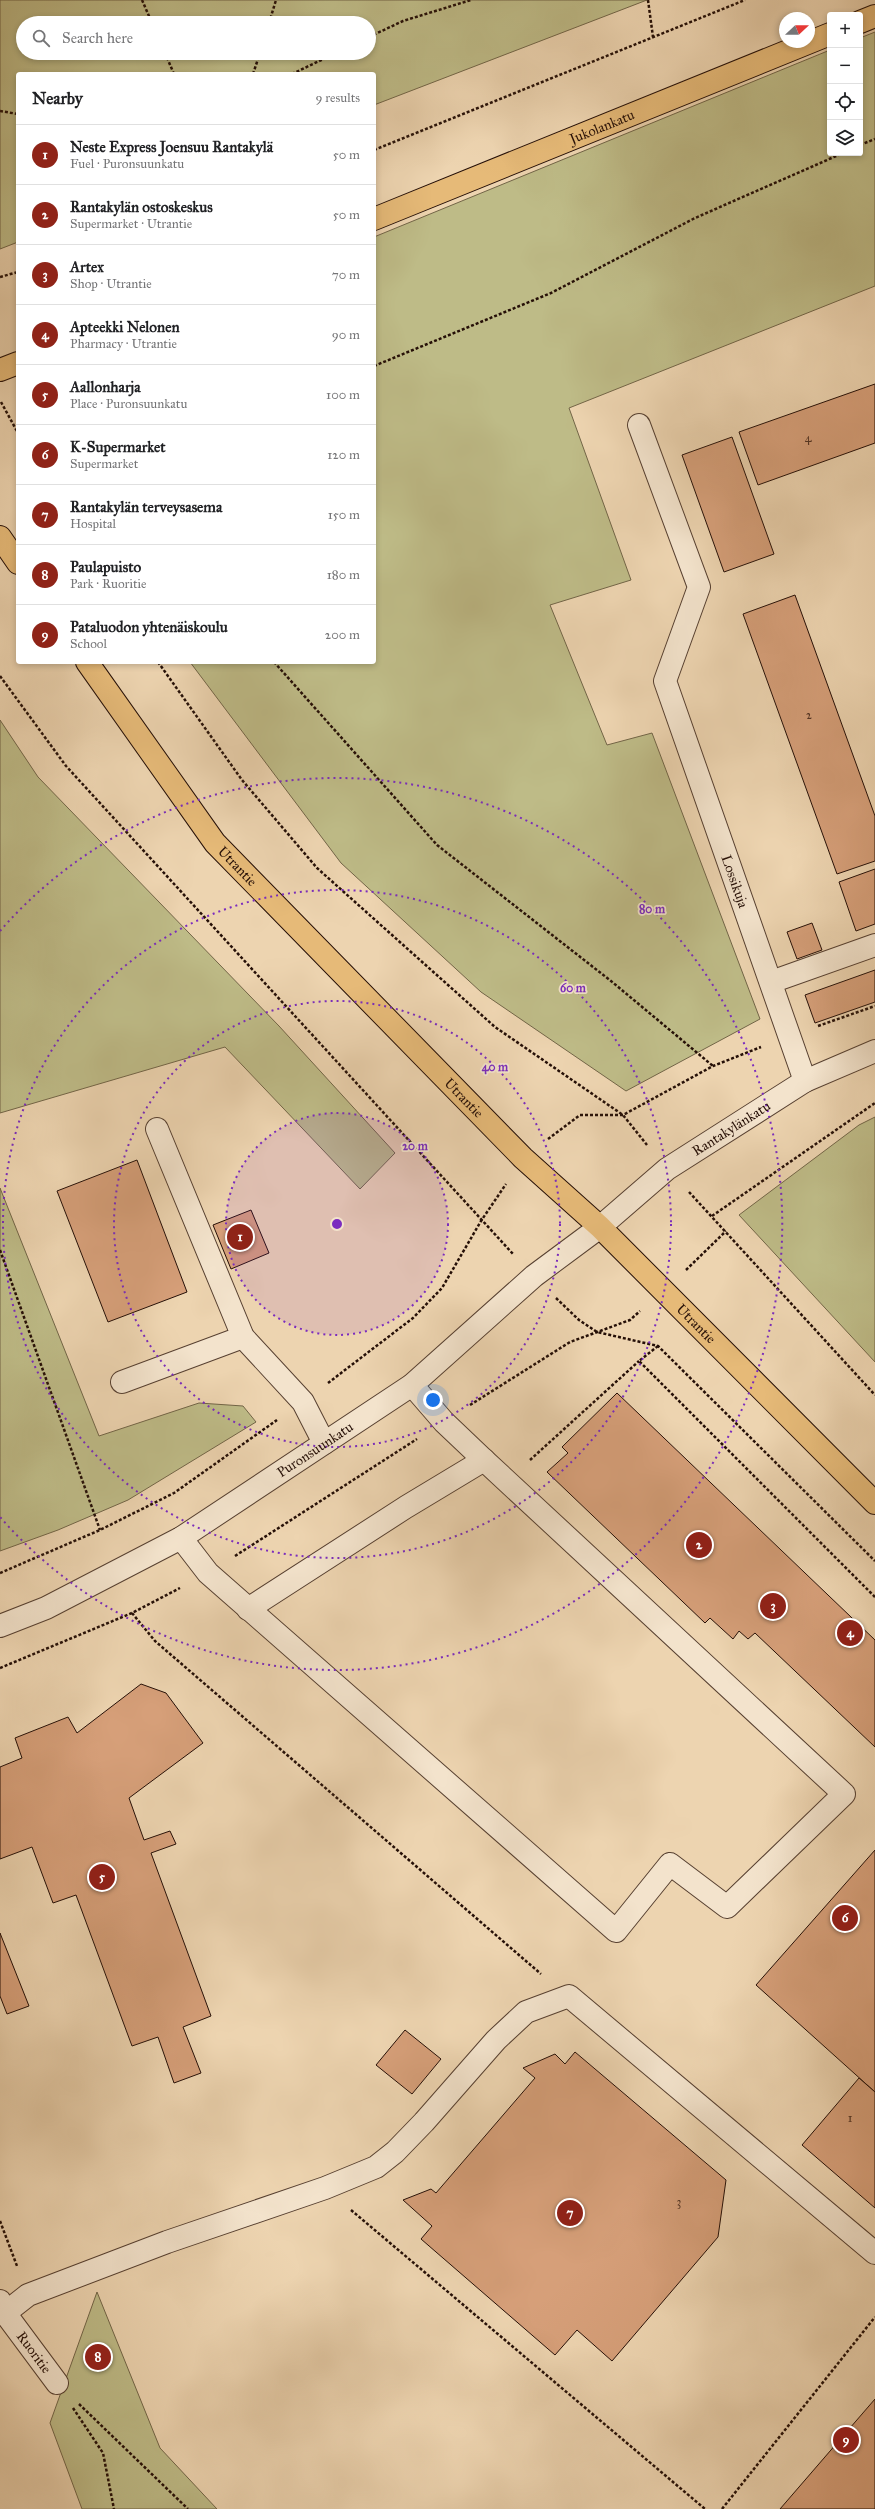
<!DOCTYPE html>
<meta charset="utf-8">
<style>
:root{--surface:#fff;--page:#f2f2f2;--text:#202124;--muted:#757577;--line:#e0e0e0;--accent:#8f2418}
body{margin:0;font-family:"IM FELL Great Primer",serif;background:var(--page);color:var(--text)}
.controls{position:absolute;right:12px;top:12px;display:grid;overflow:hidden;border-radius:4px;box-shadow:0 2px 6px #0003}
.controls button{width:36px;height:36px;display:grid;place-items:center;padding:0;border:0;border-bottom:1px solid var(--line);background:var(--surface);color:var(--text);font:20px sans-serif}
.compass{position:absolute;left:779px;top:12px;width:36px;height:36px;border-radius:50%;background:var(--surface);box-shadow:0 2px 6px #0003;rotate:68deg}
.you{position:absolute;left:433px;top:1400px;width:14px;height:14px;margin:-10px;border:3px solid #fff;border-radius:50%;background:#1a73e8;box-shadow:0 0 0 6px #1a73e833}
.badge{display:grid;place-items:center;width:26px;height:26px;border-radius:50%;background:var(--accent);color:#fff;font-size:13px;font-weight:700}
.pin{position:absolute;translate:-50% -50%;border:2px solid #fff;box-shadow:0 1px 4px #0006}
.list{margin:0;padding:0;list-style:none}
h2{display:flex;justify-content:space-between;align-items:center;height:52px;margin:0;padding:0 16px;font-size:17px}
h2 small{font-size:13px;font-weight:400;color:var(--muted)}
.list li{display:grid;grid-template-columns:26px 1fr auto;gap:12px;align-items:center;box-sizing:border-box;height:60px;padding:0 16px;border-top:1px solid var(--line)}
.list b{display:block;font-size:15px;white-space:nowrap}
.list p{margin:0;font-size:13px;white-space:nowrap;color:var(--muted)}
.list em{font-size:13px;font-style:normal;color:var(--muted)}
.icon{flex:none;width:22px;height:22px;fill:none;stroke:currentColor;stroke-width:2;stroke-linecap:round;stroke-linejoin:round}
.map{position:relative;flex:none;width:875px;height:2509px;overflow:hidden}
.search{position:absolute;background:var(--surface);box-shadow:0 2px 6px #0003;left:16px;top:16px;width:360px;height:44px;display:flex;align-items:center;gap:10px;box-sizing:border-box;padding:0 14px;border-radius:22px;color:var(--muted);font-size:15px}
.panel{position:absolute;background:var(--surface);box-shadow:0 2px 6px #0003;left:16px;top:72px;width:360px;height:592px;border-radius:4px}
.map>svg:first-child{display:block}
.green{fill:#bebb87;stroke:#726547;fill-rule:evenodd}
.building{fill:#d69f79;stroke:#250f07}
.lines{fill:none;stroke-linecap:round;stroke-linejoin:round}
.minor-casing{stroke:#574031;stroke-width:24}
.major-casing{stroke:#250f07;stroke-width:24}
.path{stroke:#250f07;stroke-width:2.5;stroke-dasharray:3 2;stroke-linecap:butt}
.minor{stroke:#f3e3cc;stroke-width:22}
.major{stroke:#e6ba78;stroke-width:22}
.ring{fill:none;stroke:#7b2cbf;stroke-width:2;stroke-dasharray:2 4}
.labels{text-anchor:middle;stroke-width:3.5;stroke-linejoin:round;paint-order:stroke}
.number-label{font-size:12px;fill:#513324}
.street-label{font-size:14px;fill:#250f07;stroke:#f3e3cc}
.centre{fill:#7b2cbf;stroke:#f3e3cc;stroke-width:2}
.ring-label{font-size:12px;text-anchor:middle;font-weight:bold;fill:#7b2cbf;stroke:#f3e3cc;stroke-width:3.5;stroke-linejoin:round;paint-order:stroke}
</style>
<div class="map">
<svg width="875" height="2509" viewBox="0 0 875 2509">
<rect width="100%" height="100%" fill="#edd4b0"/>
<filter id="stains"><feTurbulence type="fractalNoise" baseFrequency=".005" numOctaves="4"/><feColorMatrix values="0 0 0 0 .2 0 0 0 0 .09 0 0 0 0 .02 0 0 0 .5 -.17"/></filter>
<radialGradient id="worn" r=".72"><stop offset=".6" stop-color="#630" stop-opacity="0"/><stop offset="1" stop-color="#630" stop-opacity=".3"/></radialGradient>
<g class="green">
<path d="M0,0H647L374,105V74H18V242L0,249ZM23,23H369V53H23Z"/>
<polygon points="875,32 875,286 569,408 631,580 550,605 607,745 652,733 760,1019 626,1091 481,992 341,863 190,662 374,662 374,237 830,50 830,153 860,153 860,38"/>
<polygon points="0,720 38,777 279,1026 395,1153 360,1189 225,1047 0,1113"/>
<polygon points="875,1117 875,1362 739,1215 859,1125"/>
<polygon points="0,1188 99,1436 199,1403 243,1406 256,1422 128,1500 58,1530 0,1551"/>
<polygon points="97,2292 160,2448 217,2509 82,2509 50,2423"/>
</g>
<g class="building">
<polygon points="875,384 875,443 758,485 739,432"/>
<polygon points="732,437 774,554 724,572 682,455"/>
<polygon points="795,595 875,816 875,861 837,874 743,614"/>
<polygon points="875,869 875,924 856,931 839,882"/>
<polygon points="812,923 822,950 797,959 787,932"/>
<polygon points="875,970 875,1002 815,1023 805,995"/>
<polygon points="137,1160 187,1292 108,1322 57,1191"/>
<polygon points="251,1210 269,1253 231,1269 213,1225"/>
<polygon points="617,1393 875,1640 875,1747 755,1633 748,1639 739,1631 733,1639 710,1618 705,1623 547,1472 568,1453 562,1447"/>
<polygon points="141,1684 166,1693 203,1743 129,1798 144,1840 170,1831 176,1844 151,1853 211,2016 183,2027 201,2073 174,2083 158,2037 132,2046 76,1895 53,1903 32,1847 0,1859 0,1767 22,1758 15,1738 68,1717 77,1733"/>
<polygon points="875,1850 875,2092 756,1985"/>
<polygon points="0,1933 29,2006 7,2014 0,1996"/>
<polygon points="405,2030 441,2059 412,2094 376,2065"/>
<polygon points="575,2052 726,2180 718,2237 612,2361 577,2330 555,2355 421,2239 432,2226 403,2200 431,2189 436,2193 535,2078 523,2068 555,2054 565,2064"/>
<polygon points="859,2078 875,2092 875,2208 802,2145"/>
<polygon points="875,2399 875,2509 780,2509"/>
</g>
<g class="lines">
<g class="minor-casing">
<g id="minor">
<path id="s1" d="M639,425L699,587L665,681L805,1081"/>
<polyline points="771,982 875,945"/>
<polyline points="157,1129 243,1337 303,1402 324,1443"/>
<polyline points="122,1382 243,1337"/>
<polyline points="181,1538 208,1573 616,1931 670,1864 727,1907 844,1794 484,1460 444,1422 412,1385"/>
<polyline points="248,1609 406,1507 484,1460"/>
<path id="s2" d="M0,1626L46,1608L181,1538L412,1385L534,1276L600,1227L667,1169L805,1081L875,1051"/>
<path id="s3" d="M0,2301L5,2313L57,2383"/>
<polyline points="5,2313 28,2295 167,2242 325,2188 376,2167 395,2152 424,2122 496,2040 526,2012 569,1996 875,2253"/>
</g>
</g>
<g class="major-casing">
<g id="major">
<polyline points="860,22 875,16"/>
<path id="s4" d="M374,219L830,34"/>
<polyline points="0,370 18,363"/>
<polyline points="0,537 18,563"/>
<path id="s5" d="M87,662L215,843L523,1158L600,1227L875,1503"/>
</g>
</g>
<g class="path">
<polyline points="142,0 152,23"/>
<polyline points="648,0 653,37"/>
<polyline points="269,23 276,0"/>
<polyline points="369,37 403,21 471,0"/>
<polyline points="165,53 174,74"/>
<polyline points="253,74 260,53"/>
<polyline points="292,74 336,53"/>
<polyline points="0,111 18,114"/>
<polyline points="860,145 875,139"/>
<polyline points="374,150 745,0"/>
<polyline points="0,277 18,272"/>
<polyline points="374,366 551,293 695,218 843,153"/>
<polyline points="1,402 18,433"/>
<polyline points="158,662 242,780 317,868 495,1027 623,1115 647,1145"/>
<polyline points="274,662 437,845 611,981 713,1066"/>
<polyline points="0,676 66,766 513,1254"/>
<polyline points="818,1026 875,1006"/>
<polyline points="548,1139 580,1115 623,1115 713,1066 761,1047"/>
<polyline points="689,1192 875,1395"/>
<polyline points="712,1216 875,1103"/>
<polyline points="0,1250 100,1530"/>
<polyline points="686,1270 726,1231"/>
<polyline points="556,1298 579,1320 597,1332 658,1346 875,1561"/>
<polyline points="658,1346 639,1361 875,1597"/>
<polyline points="328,1383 413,1318 442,1288 481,1221 506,1184"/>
<polyline points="470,1405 570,1342 630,1320 640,1311"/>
<polyline points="530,1460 639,1361"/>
<polyline points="235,1556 417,1439"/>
<polyline points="0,1573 100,1530 174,1493 277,1420"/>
<polyline points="132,1613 155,1641 541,1974"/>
<polyline points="0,1668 132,1613 180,1588"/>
<polyline points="351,2210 705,2509"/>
<polyline points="0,2221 17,2266"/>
<polyline points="79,2404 188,2509"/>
<polyline points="73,2408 103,2453 114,2509"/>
<polyline points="722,2509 875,2317"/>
</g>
<use href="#minor" class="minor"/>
<use href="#major" class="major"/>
</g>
<circle cx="337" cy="1224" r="111" fill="#7b2cbf" fill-opacity=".12"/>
<g class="ring">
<circle cx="337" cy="1224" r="111"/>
<circle cx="337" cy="1224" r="223"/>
<circle cx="337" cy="1224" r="334"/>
<path d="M0 931A446 446 0 1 1 0 1517"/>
</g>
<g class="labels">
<g class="number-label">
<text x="808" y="442">4</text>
<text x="809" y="719">2</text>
<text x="850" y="2122">1</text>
<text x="679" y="2206">3</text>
</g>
<g class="street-label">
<text dy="5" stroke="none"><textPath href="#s4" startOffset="246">Jukolankatu</textPath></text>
<text dy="5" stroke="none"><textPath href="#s5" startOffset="254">Utrantie</textPath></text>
<text dy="5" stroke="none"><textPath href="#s1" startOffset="485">Lossikuja</textPath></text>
<text dy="5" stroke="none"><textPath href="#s5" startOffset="578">Utrantie</textPath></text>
<text dy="5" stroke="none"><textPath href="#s2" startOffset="889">Rantakylänkatu</textPath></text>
<text dy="5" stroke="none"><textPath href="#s5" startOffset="902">Utrantie</textPath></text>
<text dy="5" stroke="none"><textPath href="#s2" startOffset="362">Puronsuunkatu</textPath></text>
<text dy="5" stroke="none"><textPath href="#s3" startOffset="62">Ruoritie</textPath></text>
</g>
</g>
<circle cx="337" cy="1224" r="6" class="centre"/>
<g class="ring-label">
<text x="652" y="913">80 m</text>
<text x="573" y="992">60 m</text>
<text x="495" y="1071">40 m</text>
<text x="415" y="1150">20 m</text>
</g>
<rect width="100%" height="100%" filter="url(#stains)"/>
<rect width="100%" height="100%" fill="url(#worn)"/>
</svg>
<div class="controls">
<button>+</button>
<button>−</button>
<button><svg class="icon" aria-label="locate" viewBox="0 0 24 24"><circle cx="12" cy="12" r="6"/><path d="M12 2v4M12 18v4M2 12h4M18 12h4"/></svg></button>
<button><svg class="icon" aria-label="layers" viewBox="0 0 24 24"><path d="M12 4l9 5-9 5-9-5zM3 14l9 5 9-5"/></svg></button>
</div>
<svg class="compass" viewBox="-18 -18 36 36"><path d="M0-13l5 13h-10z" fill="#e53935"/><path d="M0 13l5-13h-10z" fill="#757577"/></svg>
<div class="you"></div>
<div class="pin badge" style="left:240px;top:1237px">1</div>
<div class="pin badge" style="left:699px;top:1545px">2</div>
<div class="pin badge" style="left:773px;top:1606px">3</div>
<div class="pin badge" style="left:850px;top:1633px">4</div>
<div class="pin badge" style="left:102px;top:1877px">5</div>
<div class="pin badge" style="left:845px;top:1918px">6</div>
<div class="pin badge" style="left:570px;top:2213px">7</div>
<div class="pin badge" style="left:98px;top:2357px">8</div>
<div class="pin badge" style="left:846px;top:2440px">9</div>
<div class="search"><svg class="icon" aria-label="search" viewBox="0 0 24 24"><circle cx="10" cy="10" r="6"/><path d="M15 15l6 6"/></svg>Search here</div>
<section class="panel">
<h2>Nearby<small>9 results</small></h2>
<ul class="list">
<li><span class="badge">1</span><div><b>Neste Express Joensuu Rantakylä</b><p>Fuel · Puronsuunkatu</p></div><em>50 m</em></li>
<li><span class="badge">2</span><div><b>Rantakylän ostoskeskus</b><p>Supermarket · Utrantie</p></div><em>50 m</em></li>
<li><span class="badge">3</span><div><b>Artex</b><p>Shop · Utrantie</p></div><em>70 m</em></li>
<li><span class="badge">4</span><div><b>Apteekki Nelonen</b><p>Pharmacy · Utrantie</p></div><em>90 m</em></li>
<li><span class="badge">5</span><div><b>Aallonharja</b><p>Place · Puronsuunkatu</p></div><em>100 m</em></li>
<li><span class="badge">6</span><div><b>K-Supermarket</b><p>Supermarket</p></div><em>120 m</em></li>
<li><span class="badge">7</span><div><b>Rantakylän terveysasema</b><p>Hospital</p></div><em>150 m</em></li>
<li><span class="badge">8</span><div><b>Paulapuisto</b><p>Park · Ruoritie</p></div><em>180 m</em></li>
<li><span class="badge">9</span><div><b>Pataluodon yhtenäiskoulu</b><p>School</p></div><em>200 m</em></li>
</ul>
</section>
</div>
